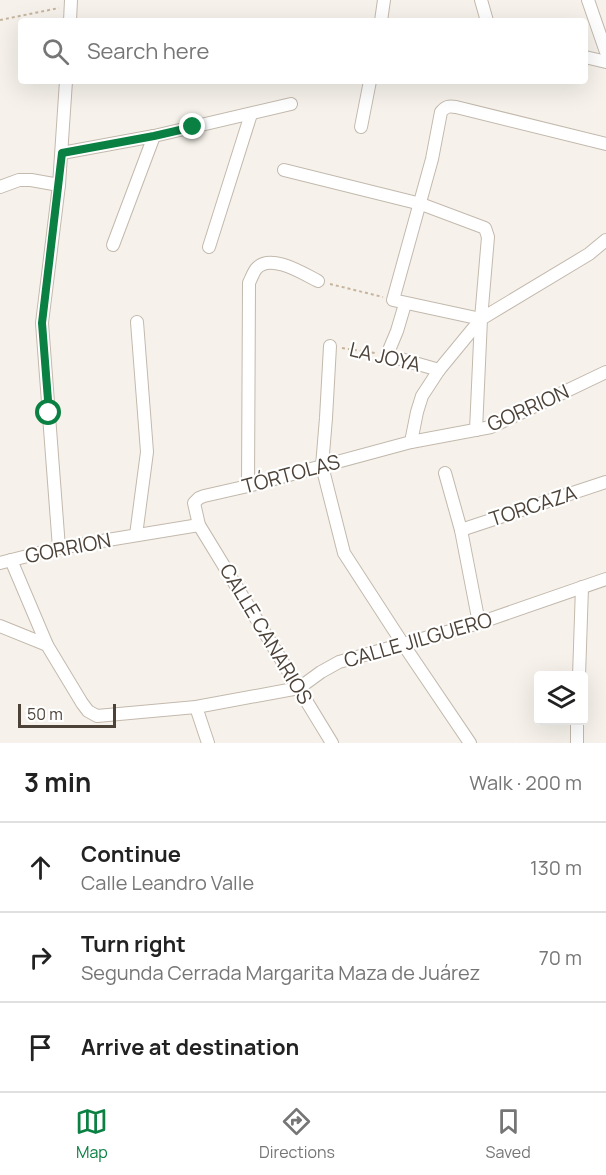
<!DOCTYPE html>
<meta charset="utf-8">
<style>
:root{--surface:#fff;--page:#f6f6f6;--text:#222;--muted:#767676;--line:#e0e0e0;--accent:#0b8043}
body{margin:0;font-family:Manrope,sans-serif;background:var(--page);color:var(--text)}
.controls{position:absolute;right:18px;bottom:18px;display:grid;overflow:hidden;border-radius:6px;box-shadow:0 6px 24px #0002}
.controls button{width:54px;height:54px;display:grid;place-items:center;padding:0;border:0;border-bottom:2px solid var(--line);background:var(--surface);color:var(--text);font:30px sans-serif}
.scale{position:absolute;left:18px;bottom:15px;width:98px;box-sizing:border-box;padding-left:6px;border:3px solid #4c4238;border-top:0;font-size:16px;line-height:21px;white-space:nowrap;color:#4c4238;-webkit-text-stroke:4px #fff;paint-order:stroke}
.stop{position:absolute;width:18px;height:18px;margin:-14px;border:4px solid #0b8043;border-radius:50%;background:#fff}
.stop.end{background:#0b8043;border-color:#fff;box-shadow:0 2px 6px #0008}
.list{margin:0;padding:0;list-style:none}
h2{display:flex;justify-content:space-between;align-items:center;height:78px;margin:0;padding:0 24px;font-size:26px}
h2 small{font-size:20px;font-weight:400;color:var(--muted)}
.list li{display:grid;grid-template-columns:39px 1fr auto;gap:18px;align-items:center;box-sizing:border-box;height:90px;padding:0 24px;border-top:2px solid var(--line)}
.list b{display:block;font-size:22px;white-space:nowrap}
.list p{margin:0;font-size:20px;white-space:nowrap;color:var(--muted)}
.list em{font-size:20px;font-style:normal;color:var(--muted)}
.icon{flex:none;width:33px;height:33px;fill:none;stroke:currentColor;stroke-width:2;stroke-linecap:round;stroke-linejoin:round}
.map{position:relative;flex:none;width:606px;height:743px;overflow:hidden}
.search{position:absolute;background:var(--surface);box-shadow:0 6px 24px #0002;left:18px;right:18px;top:18px;height:66px;display:flex;align-items:center;gap:15px;box-sizing:border-box;padding:0 21px;border-radius:6px;color:var(--muted);font-size:22px}
.sheet{height:348px;background:var(--surface)}
nav{display:flex;justify-content:space-around;align-items:center;box-sizing:border-box;height:84px;border-top:2px solid var(--line);background:var(--surface);font-size:16px;color:var(--muted)}
nav a{display:grid;justify-items:center;gap:3px}
nav .on{color:var(--accent)}
.map>svg:first-child{display:block}
.lines{fill:none;stroke-linecap:round;stroke-linejoin:round}
.street-casing{stroke:#c3b9ad;stroke-width:14}
.path{stroke:#c6b49d;stroke-width:2;stroke-dasharray:3 3;stroke-linecap:butt}
.street{stroke:#fff;stroke-width:12}
.route{stroke:#0b8043;stroke-width:8}
.labels{text-anchor:middle;stroke-width:4.5;stroke-linejoin:round;paint-order:stroke}
.street-label{font-size:20px;fill:#4c4238;stroke:#fff}
</style>
<div class="map">
<svg width="606" height="743" viewBox="0 0 606 743">
<rect width="100%" height="100%" fill="#f6f2eb"/>
<g class="lines">
<g class="street-casing">
<g id="street">
<polyline points="481,0 487,21"/>
<polyline points="588,0 606,52"/>
<polyline points="70,21 71,0"/>
<polyline points="381,21 384,0"/>
<polyline points="585,57 606,62"/>
<polyline points="361,127 370,81"/>
<polyline points="62,153 154,136 291,104"/>
<polyline points="284,170 421,204 485,228 488,237 481,319 476,430"/>
<polyline points="0,187 19,180 31,180 59,185"/>
<polyline points="113,245 154,136"/>
<polyline points="209,247 251,114"/>
<polyline points="405,304 397,331 387,355 439,370"/>
<path d="M481,319L393,300L432,159L441,112C446,106 449,106 456,107L606,144"/>
<polyline points="330,346 326,418 322,466 344,553 403,644 470,743"/>
<polyline points="411,442 417,412 422,396 439,370 481,319 589,254 606,240"/>
<polyline points="445,473 461,530 479,623"/>
<path d="M248,486L249,283C251,279 253,273 256,269C270,252 304,274 318,281"/>
<polyline points="461,530 606,482"/>
<polyline points="136,535 147,452 137,322"/>
<polyline points="59,548 42,323 59,185 66,81"/>
<polyline points="11,560 47,645 82,703 88,711 97,716 196,707 299,688 321,672 339,662 479,623 606,579"/>
<polyline points="0,563 59,548 199,525"/>
<polyline points="0,626 47,645"/>
<polyline points="579,676 582,587"/>
<polyline points="196,707 208,743"/>
<polyline points="332,743 199,525 194,503 199,498 204,496 248,486 411,442 491,427 606,372"/>
<polyline points="577,743 577,720"/>
</g>
</g>
<g class="path">
<polyline points="0,20 59,8"/>
<polyline points="330,284 383,297"/>
<polyline points="342,348 375,353"/>
</g>
<use href="#street" class="street"/>
</g>
<g class="lines">
<polyline class="route" points="49,413 42,323 62,153 154,136 193,127"/>
</g>
<g class="labels">
<g class="street-label">
<text transform="translate(385 357) rotate(13)" y="7">LA JOYA</text>
<text transform="translate(528 408) rotate(-24)" y="7">GORRION</text>
<text transform="translate(291 474) rotate(-15)" y="7">TÓRTOLAS</text>
<text transform="translate(533 506) rotate(-18)" y="7">TORCAZA</text>
<text transform="translate(68 548) rotate(-11)" y="7">GORRION</text>
<text transform="translate(266 634) rotate(59)" y="7">CALLE CANARIOS</text>
<text transform="translate(418 640) rotate(-16)" y="7">CALLE JILGUERO</text>
</g>
</g>
</svg>
<div class="controls">
<button><svg class="icon" aria-label="layers" viewBox="0 0 24 24"><path d="M12 4l9 5-9 5-9-5zM3 14l9 5 9-5"/></svg></button>
</div>
<div class="scale">50 m</div>
<div class="stop" style="left:49px;top:413px"></div>
<div class="stop end" style="left:193px;top:127px"></div>
<div class="search"><svg class="icon" aria-label="search" viewBox="0 0 24 24"><circle cx="10" cy="10" r="6"/><path d="M15 15l6 6"/></svg>Search here</div>
</div>
<section class="sheet">
<h2>3 min<small>Walk · 200 m</small></h2>
<ul class="list">
<li><svg class="icon" aria-label="ahead" viewBox="0 0 24 24"><path d="M12 20V5M6 11l6-6 6 6"/></svg><div><b>Continue</b><p>Calle Leandro Valle</p></div><em>130 m</em></li>
<li><svg class="icon" aria-label="right" viewBox="0 0 24 24"><path d="M7 20v-9h11M14 6l5 5-5 5"/></svg><div><b>Turn right</b><p>Segunda Cerrada Margarita Maza de Juárez</p></div><em>70 m</em></li>
<li><svg class="icon" aria-label="arrive" viewBox="0 0 24 24"><path d="M6 21V4h12l-3 4 3 4H6"/></svg><div><b>Arrive at destination</b></div></li>
</ul>
</section>
<nav>
<a class="on"><svg class="icon" aria-label="map" viewBox="0 0 24 24"><path d="M3 6l6-2 6 2 6-2v14l-6 2-6-2-6 2zM9 4v14M15 6v14"/></svg>Map</a>
<a><svg class="icon" aria-label="directions" viewBox="0 0 24 24"><path d="M12 3l9 9-9 9-9-9zM9 14v-3h6M13 9l2 2-2 2"/></svg>Directions</a>
<a><svg class="icon" aria-label="saved" viewBox="0 0 24 24"><path d="M7 4h10v16l-5-4-5 4z"/></svg>Saved</a>
</nav>
